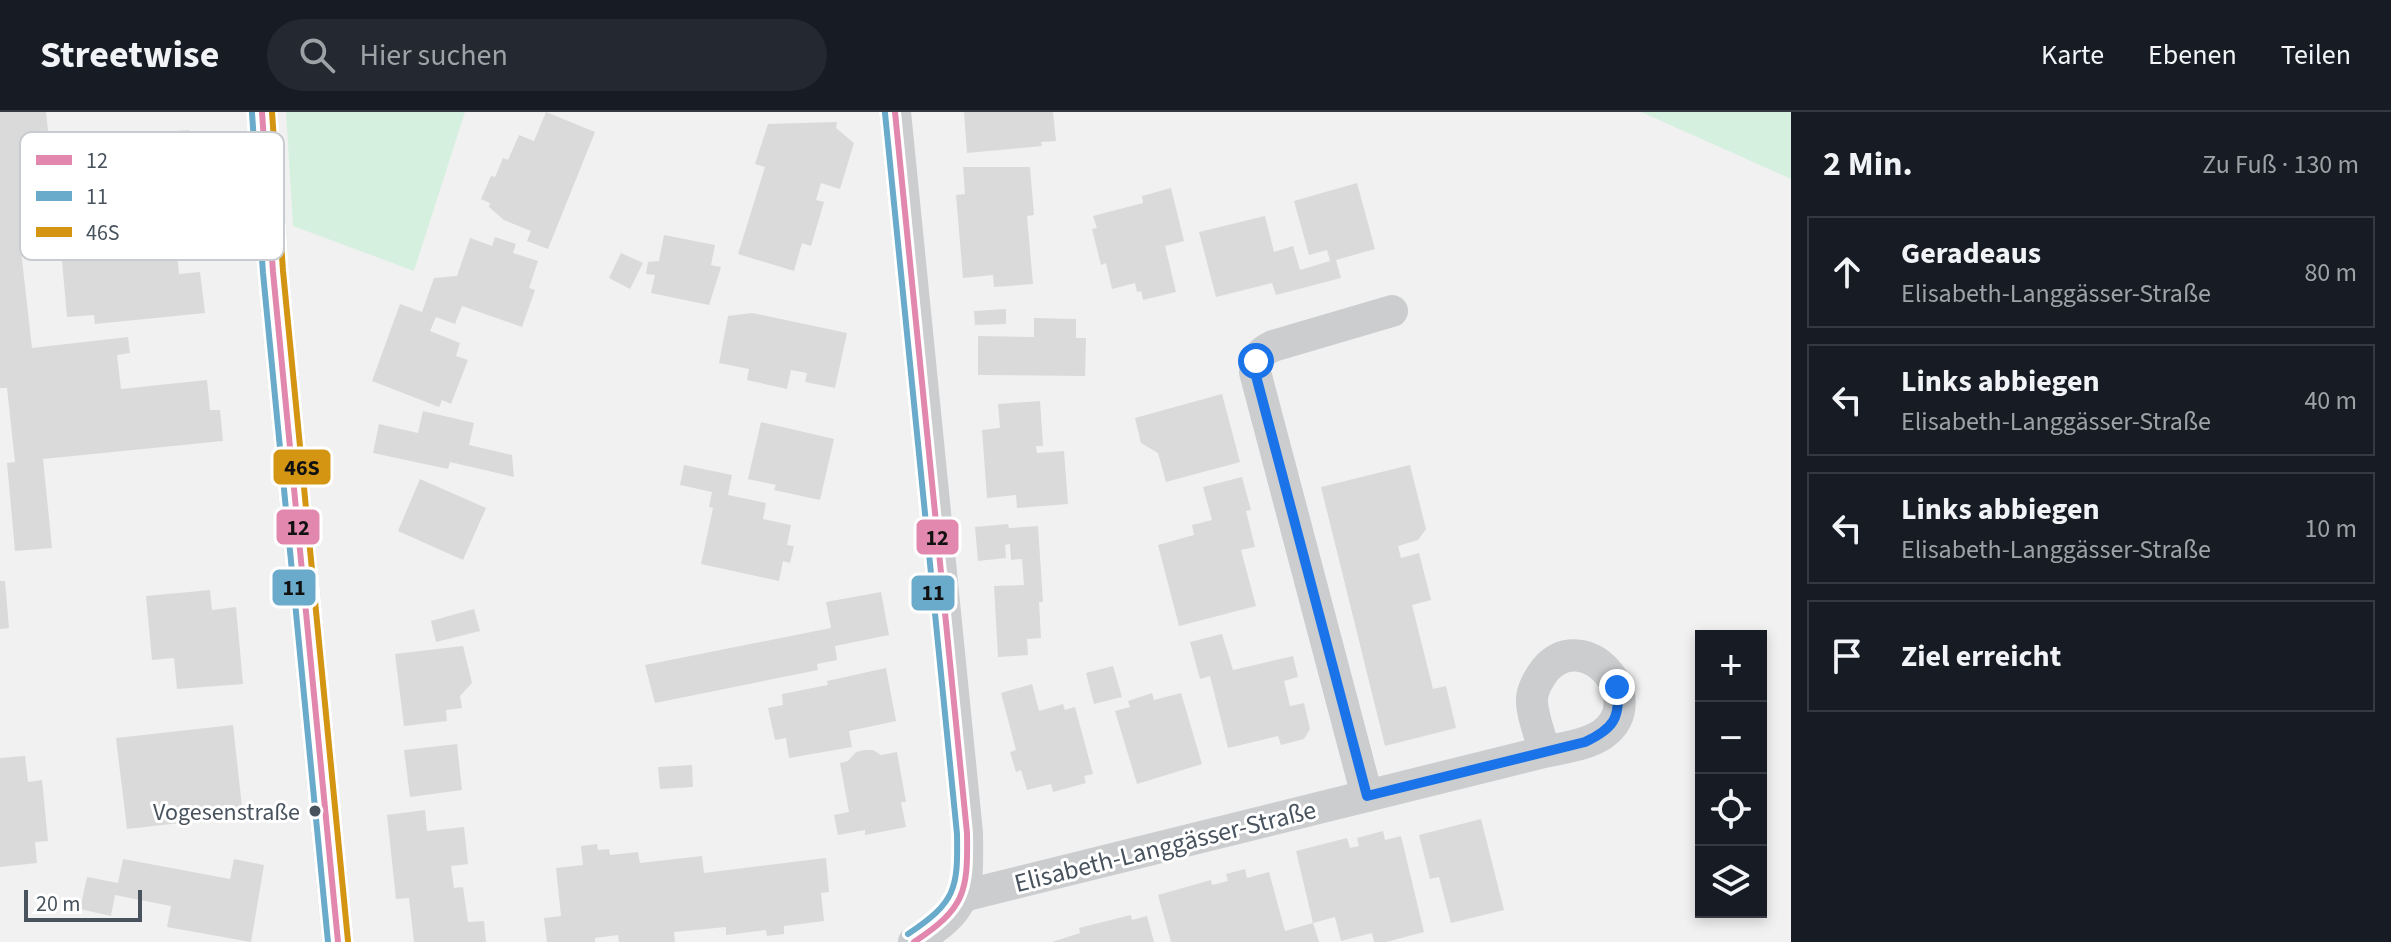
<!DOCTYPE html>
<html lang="de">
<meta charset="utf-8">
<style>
:root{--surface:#171b24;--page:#242831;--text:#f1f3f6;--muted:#9ea1a6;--line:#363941}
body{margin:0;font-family:"Source Sans 3",sans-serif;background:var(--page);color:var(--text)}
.controls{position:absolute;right:24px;bottom:24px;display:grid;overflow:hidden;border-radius:0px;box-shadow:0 4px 12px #0003}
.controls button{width:72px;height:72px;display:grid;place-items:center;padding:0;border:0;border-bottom:2px solid var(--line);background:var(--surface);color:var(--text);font:40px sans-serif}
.scale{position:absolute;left:24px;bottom:20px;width:118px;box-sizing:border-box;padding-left:8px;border:4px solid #48535e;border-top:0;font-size:22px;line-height:28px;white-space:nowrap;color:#48535e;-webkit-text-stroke:6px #fff;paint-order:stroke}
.stop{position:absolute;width:24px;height:24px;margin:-18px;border:6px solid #1a73e8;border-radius:50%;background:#fff}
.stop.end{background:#1a73e8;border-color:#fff;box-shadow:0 2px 8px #0008}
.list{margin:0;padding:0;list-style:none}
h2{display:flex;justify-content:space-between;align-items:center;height:104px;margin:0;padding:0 32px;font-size:34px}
h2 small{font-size:26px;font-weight:400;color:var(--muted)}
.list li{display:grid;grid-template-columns:52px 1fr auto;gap:24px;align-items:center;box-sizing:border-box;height:112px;margin:0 16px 16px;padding:0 16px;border:2px solid var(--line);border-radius:0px}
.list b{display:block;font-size:30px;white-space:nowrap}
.list p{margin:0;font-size:26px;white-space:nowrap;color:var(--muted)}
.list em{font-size:26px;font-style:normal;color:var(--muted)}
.icon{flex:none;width:44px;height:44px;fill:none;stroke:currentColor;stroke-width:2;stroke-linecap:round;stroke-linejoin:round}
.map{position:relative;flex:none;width:1791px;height:830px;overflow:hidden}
header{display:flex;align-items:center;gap:48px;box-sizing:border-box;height:112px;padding:0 40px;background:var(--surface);border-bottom:2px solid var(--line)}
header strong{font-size:38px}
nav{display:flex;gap:44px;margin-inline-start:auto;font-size:28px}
.search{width:560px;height:72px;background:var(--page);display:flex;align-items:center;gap:20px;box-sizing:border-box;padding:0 28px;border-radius:44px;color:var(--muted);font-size:30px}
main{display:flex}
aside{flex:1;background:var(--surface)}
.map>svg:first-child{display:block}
.green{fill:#d6f0e0}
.building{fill:#dadadb}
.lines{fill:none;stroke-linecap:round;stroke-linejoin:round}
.minor{stroke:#cbcdcf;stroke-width:32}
.bus-1-casing{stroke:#fff;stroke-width:12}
.bus-2-casing{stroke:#fff;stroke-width:12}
.bus-3-casing{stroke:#fff;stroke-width:12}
.bus-1{stroke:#e288ae;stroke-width:6}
.bus-2{stroke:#6aabcc;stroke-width:6}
.bus-3{stroke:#d49513;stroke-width:6}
.route{stroke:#1a73e8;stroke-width:10}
.bus-dot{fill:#48535e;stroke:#fff;stroke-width:3}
.labels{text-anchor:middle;stroke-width:6;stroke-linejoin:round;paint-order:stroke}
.bus-label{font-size:24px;fill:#48535e;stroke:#fff;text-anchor:end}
.street-label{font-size:26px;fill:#48535e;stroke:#fff}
.key{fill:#fff;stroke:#c8cbcf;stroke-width:2}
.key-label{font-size:22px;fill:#48535e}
.line-badge{stroke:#fff;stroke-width:3}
.pale-badge-label{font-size:22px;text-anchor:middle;font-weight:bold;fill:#111}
</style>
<header>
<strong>Streetwise</strong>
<div class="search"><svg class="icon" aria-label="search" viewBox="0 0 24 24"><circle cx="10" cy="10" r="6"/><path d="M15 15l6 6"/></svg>Hier suchen</div>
<nav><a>Karte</a><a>Ebenen</a><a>Teilen</a></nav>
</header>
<main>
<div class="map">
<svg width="1791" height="830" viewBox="0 0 1791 830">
<rect width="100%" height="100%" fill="#f1f1f1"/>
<g class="green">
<polygon points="286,0 465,0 414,159 293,114"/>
<polygon points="1641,0 1791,0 1791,67"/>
</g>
<g class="building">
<polygon points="0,0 46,0 56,95 33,97 38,137 21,139 32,236 128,225 130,241 117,243 121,277 207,268 210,298 220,298 223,329 43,347 52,436 15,439 7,351 15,350 7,276 0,276"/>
<polygon points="546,0 595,20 548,137 527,129 531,119 504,108 489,95 490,91 481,87 491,64 495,65 503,46 508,48 519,23 534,29"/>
<polygon points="964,0 1053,0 1056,29 1041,30 1042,34 967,41"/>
<polygon points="837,10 836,16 854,31 840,77 821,71 816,88 824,90 811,134 802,131 794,159 738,142 765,55 755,52 768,12"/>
<polygon points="189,18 194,80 121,85 117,23"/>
<polygon points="963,55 1030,55 1034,103 1027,104 1033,172 994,175 993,163 963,166 956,83 965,82"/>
<polygon points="1357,71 1375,137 1336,148 1341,166 1276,183 1272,171 1216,185 1199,120 1265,104 1274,140 1293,134 1300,158 1330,149 1327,138 1309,143 1294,89"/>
<polygon points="1171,76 1184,129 1165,134 1176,180 1143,188 1141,179 1137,180 1135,171 1112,177 1106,151 1101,153 1092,117 1097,116 1093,104 1143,91 1142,84"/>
<polygon points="664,123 715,133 711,153 721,155 709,193 651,181 655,163 646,162 648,150 659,149"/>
<polygon points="495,125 516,132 513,141 538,149 529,176 535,178 522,215 462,194 455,212 436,205 430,219 460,231 456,244 468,248 451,292 442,288 439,295 372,269 400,192 422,200 434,166 457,164 470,126 492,134"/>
<polygon points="177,138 179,162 200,160 205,201 95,212 94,203 67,205 62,149"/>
<polygon points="621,141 643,151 630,177 609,166"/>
<polygon points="1006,197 1006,212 975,213 974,199"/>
<polygon points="752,201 847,221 835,276 805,270 807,261 791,258 787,277 747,268 749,257 719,251 728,204"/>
<polygon points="1034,206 1076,207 1076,226 1086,226 1085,264 978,263 978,224 1034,225"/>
<polygon points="1222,282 1240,350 1166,370 1158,341 1141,331 1135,306"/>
<polygon points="1040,289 1043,334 1036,334 1037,341 1064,339 1068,392 1017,396 1016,383 987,386 982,318 1000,316 998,292"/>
<polygon points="423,299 474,311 469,333 512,343 514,365 450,350 448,357 373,341 379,312 418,321"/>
<polygon points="761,310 834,327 820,388 774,378 776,373 748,367"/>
<polygon points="684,353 732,363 728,383 766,391 763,407 791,413 787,433 794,434 790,451 783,449 779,469 701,452 713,396 709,395 712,380 680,373"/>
<polygon points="1410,353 1426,417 1418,428 1398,434 1401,446 1419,441 1431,488 1412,493 1433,577 1446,574 1456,616 1385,634 1321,375"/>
<polygon points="1242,365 1251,398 1246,399 1255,435 1241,438 1256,494 1179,514 1158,433 1194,423 1192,413 1212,408 1203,375"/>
<polygon points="420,367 486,396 463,448 398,419"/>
<polygon points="1008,412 1009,416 1038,414 1043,490 1039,490 1041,526 1027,527 1028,543 998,545 994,474 1024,473 1022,447 1011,448 1010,432 1005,433 1006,446 978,449 975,415"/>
<polygon points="0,469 5,469 9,516 0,517"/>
<polygon points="210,478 212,498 236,495 243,572 177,577 174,546 152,548 146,484"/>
<polygon points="881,480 889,523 835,534 837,548 817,552 818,558 655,591 645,553 831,516 826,490"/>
<polygon points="474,497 480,519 436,530 431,509"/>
<polygon points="1222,522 1233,558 1293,544 1298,565 1284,569 1290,594 1304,591 1310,617 1304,627 1281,633 1278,624 1228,636 1210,564 1200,567 1190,530"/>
<polygon points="463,534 472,571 460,584 462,596 446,598 447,609 404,614 395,542"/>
<polygon points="1113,554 1122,585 1094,592 1086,561"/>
<polygon points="886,556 896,609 849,619 852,635 789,646 786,626 775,628 768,596 783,593 782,582 828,573 827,569"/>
<polygon points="1032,572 1039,599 1063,592 1065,598 1075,595 1093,662 1084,664 1086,671 1053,680 1051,672 1027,678 1021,658 1016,660 1010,640 1016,638 1001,581"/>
<polygon points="1152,581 1154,588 1181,581 1202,652 1137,672 1115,599 1130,595 1128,589"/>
<polygon points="233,613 243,704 127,717 116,626"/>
<polygon points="457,632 462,678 410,685 404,638"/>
<polygon points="864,638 873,638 881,643 897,640 906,690 901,690 906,715 865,723 865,718 838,723 834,703 849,700 840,651 848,649 856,640"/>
<polygon points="25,644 28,670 42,668 48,729 35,730 37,751 0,755 0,646"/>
<polygon points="692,653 693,675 660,677 658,655"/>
<polygon points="425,698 427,719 464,715 468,752 451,754 454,776 463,775 468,810 484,809 486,830 414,830 409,786 396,787 387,703"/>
<polygon points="1481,707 1504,798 1451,811 1439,765 1430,767 1419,723"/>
<polygon points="1383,719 1385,728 1401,724 1424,820 1386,830 1374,830 1372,821 1341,829 1335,805 1313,811 1319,830 1171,830 1158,783 1211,768 1212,773 1228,769 1226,762 1245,757 1247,766 1269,760 1285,819 1313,811 1296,739 1347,726 1350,736 1359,734 1357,726"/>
<polygon points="597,732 598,738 609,737 610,743 638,740 640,751 702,744 704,761 826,746 829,780 821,781 824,809 784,814 784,822 767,824 766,818 726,823 726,815 674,820 675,830 619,830 618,823 595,826 595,830 547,830 544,806 561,804 556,756 583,753 581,734"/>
<polygon points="123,747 230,767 234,747 264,753 251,830 167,815 171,794 115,783 111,804 80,797 87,765 118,771"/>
<polygon points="1131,803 1132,808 1147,804 1154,830 1052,830 1080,821 1079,816"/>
</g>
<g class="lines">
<g class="minor">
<polyline points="262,0 273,160 338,830"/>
<path d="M895,0L967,721C968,782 968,796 914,830"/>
<path d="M1367,684L1255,260C1256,246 1260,240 1273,234L1392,199"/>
<path d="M963,784L1544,640C1541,624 1531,602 1532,586C1533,576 1539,566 1545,558C1584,512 1651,586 1603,622C1587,633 1563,636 1544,640"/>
</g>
<g class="bus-1-casing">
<g id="bus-1">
<polyline points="262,0 273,160 338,830"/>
<path d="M895,0L967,721C968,781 965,796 914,830"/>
</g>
</g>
<g class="bus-2-casing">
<g id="bus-2">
<polyline points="252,1 263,161 328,830"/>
<path d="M885,1L957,722C958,777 956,790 908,822"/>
</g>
</g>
<g class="bus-3-casing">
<polyline id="bus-3" points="272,0 283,159 348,829"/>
</g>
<use href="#bus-1" class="bus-1"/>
<use href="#bus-2" class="bus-2"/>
<use href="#bus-3" class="bus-3"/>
</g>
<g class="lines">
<path class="route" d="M1256,249L1255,260L1367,684L1585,630C1613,617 1621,606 1617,575"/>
</g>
<circle class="bus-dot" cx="315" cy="699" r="7"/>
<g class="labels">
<g class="bus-label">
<text x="300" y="708">Vogesenstraße</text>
</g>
<g class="street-label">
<text transform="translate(1165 734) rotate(-14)" y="9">Elisabeth-Langgässer-Straße</text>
</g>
</g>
<rect x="20" y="20" width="264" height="128" rx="12" class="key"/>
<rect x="36" y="43" width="36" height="10" fill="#e288ae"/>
<rect x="36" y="79" width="36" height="10" fill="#6aabcc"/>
<rect x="36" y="115" width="36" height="10" fill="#d49513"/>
<g class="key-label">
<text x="86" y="56">12</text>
<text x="86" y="92">11</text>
<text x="86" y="128">46S</text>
</g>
<g class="line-badge">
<rect x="272" y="336" width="60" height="38" rx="8" fill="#d49513"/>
<rect x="275" y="396" width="46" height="38" rx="8" fill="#e288ae"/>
<rect x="915" y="406" width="45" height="38" rx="8" fill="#e288ae"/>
<rect x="271" y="456" width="46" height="39" rx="8" fill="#6aabcc"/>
<rect x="910" y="462" width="46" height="38" rx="8" fill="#6aabcc"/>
</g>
<g class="pale-badge-label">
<text x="302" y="363">46S</text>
<text x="298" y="423">12</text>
<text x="937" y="433">12</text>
<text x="294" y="483">11</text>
<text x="933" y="488">11</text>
</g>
</svg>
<div class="controls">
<button>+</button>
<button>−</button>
<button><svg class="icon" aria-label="locate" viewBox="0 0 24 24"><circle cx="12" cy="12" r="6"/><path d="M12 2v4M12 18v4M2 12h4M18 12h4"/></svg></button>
<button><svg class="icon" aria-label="layers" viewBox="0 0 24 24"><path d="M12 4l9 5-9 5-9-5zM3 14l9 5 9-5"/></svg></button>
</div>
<div class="scale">20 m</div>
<div class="stop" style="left:1256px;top:249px"></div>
<div class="stop end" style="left:1617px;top:575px"></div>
</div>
<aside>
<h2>2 Min.<small>Zu Fuß · 130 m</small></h2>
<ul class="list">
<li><svg class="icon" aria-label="ahead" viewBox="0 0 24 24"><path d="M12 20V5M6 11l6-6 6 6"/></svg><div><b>Geradeaus</b><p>Elisabeth-Langgässer-Straße</p></div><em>80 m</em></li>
<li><svg class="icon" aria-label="left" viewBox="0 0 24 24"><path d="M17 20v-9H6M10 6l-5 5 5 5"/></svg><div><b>Links abbiegen</b><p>Elisabeth-Langgässer-Straße</p></div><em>40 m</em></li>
<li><svg class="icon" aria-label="left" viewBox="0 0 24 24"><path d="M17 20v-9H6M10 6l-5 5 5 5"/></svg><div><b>Links abbiegen</b><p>Elisabeth-Langgässer-Straße</p></div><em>10 m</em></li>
<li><svg class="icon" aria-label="arrive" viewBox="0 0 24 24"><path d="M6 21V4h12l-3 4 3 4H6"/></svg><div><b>Ziel erreicht</b></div></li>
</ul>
</aside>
</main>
